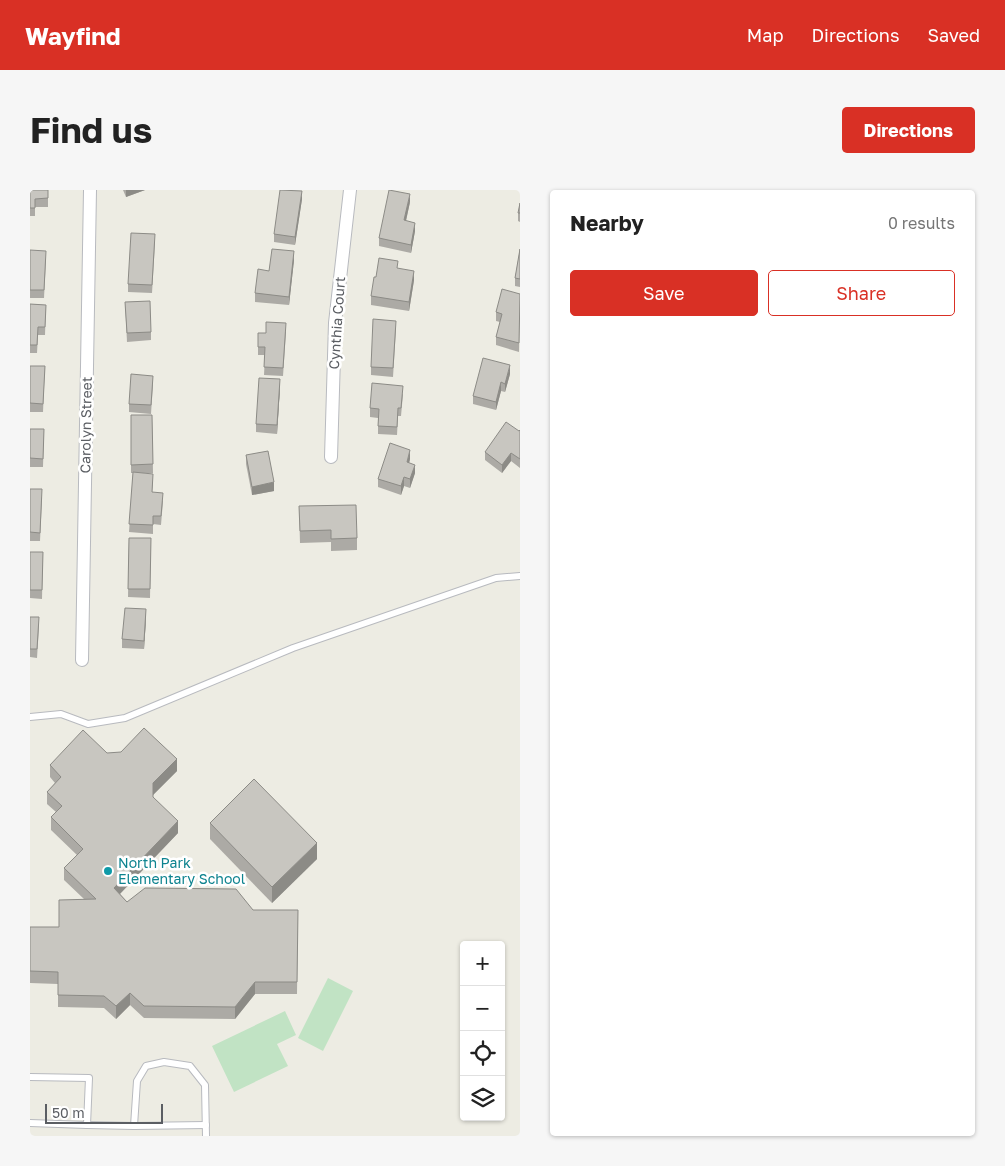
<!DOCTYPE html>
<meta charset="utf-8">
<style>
:root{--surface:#fff;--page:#f6f6f6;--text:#222;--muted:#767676;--line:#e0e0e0;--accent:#d93025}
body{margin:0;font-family:"Golos Text",sans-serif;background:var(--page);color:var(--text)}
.controls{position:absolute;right:15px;bottom:15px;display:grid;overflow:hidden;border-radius:5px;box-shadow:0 1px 4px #0004}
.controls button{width:45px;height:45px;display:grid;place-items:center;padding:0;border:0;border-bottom:1px solid var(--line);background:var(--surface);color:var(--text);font:25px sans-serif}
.scale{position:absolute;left:15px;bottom:12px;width:118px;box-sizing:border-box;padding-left:5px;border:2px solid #5b5e63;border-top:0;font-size:14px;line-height:18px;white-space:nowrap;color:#5b5e63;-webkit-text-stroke:4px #fff;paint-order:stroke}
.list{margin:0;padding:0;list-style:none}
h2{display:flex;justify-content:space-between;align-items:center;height:65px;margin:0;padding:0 20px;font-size:21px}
h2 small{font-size:16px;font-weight:400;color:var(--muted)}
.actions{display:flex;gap:10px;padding:15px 20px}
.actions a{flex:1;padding:11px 0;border:1px solid var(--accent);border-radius:5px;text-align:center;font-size:18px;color:var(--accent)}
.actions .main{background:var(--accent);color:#fff}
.icon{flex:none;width:28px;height:28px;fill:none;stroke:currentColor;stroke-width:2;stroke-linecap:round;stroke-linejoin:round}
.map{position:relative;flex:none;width:490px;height:946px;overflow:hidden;border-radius:5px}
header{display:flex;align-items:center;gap:30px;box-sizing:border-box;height:70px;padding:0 25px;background:var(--accent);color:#fff}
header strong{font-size:24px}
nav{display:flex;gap:28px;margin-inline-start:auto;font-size:18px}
.intro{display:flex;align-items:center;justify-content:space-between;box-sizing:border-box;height:120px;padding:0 30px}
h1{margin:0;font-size:35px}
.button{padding:12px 22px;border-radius:5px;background:var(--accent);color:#fff;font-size:18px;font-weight:700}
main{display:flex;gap:30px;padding:0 30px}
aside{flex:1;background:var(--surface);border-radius:5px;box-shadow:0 1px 4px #0004}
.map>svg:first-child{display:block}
.green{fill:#c1e3c4}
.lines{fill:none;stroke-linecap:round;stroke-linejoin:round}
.service-casing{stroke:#b8babf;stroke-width:8}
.minor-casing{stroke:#b8babf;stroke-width:14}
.service{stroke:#fff;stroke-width:6}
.minor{stroke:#fff;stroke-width:12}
.wall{fill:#acaaa5}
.shaded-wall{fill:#8c8b86}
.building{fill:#c8c6c0;stroke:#8c8b86}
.culture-dot{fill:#0f9aa8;stroke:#fff;stroke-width:2}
.labels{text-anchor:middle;stroke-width:5;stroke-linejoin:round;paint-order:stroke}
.street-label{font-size:14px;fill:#5b5e63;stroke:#fff}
.culture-label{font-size:14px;fill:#0d838f;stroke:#fff;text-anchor:start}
</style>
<header>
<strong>Wayfind</strong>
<nav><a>Map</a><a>Directions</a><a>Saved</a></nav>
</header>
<div class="intro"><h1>Find us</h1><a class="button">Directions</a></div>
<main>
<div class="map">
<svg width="490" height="946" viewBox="0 0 490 946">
<rect width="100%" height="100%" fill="#edece3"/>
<g class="green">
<polygon points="298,788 323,801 293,861 268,848"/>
<polygon points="255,821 266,845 247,854 258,876 204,902 182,856"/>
</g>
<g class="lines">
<g class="service-casing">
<g id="service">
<polyline points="0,527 31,524 58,534 95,528 263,458 466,388 490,386"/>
<polyline points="0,887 59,888 57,935 0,933"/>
<polyline points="57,935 104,936 107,891 116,876 134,872 160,876 175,895 176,946"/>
<polyline points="104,936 176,935"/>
</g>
</g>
<g class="minor-casing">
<g id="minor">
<polyline points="301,267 305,133 320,0"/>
<polyline points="52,470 60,0"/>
</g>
</g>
<use href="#service" class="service"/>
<use href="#minor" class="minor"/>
</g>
<g class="wall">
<polygon points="0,0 18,0 18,17 5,17 5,26 0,26"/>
<polygon points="93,0 115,0 96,7"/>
<polygon points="272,9 265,55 244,52 244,44"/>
<polygon points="380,12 376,31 385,41 381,63 349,56 349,48"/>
<polygon points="490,13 490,32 488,31 488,23"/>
<polygon points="125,52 122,103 98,102 98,94"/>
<polygon points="490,59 490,97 485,96 485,88"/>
<polygon points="0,60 16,69 14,108 0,108"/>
<polygon points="264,70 259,115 225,112 225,103 239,81"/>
<polygon points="368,79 384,90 379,121 341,115 341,106 346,87"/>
<polygon points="490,104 489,162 466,155 466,147 470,132 466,131 466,122"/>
<polygon points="95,112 121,142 121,150 97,152"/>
<polygon points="0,114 16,115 15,145 8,145 7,163 0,163"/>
<polygon points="366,139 363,187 341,185 341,177"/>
<polygon points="256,142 253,186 234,185 235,165 228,165 228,157 236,143"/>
<polygon points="0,176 15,176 13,222 0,222"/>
<polygon points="480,184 475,202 471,201 466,220 443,214 443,206"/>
<polygon points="123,194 121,224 99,222 99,214"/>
<polygon points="250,198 247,244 226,242 226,234"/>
<polygon points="373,204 371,226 368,226 367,245 348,244 348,228 340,227 340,218"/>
<polygon points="101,225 122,225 123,283 111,283 123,292 122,302 133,311 131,335 123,334 123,344 99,342 103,283 101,283"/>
<polygon points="0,239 14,239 13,277 0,277"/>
<polygon points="490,240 490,278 481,271 472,283 455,270 455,262 489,241"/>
<polygon points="216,265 244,301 222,305 216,274"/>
<polygon points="380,269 379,273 385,283 380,298 374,296 371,305 348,297 348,289"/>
<polygon points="0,299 12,308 10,351 0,351"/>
<polygon points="269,316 327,348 327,360 301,361 301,352 270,353"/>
<polygon points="99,348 121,348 120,408 98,407"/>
<polygon points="0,362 13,362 12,409 0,408"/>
<polygon points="0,427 9,436 7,468 0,467"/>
<polygon points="116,428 114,459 92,458 92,449"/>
<polygon points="77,563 147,581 123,605 123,608 148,643 90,704 97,712 223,720 268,720 267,804 225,804 205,829 114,828 100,815 86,829 74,818 28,817 28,794 0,793 0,737 29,737 54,709 34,690 34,678 47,665 21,640 21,627 26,622 17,614 17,602 25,593 20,587 20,575"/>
<polygon points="180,633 287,669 242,713 180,649"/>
</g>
<g class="shaded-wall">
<polygon points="96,0 115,0 96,7"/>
<polygon points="272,1 272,9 265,55 265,47"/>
<polygon points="380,4 380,12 374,39 374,30"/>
<polygon points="385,33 385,41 381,63 381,55"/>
<polygon points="264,61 264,70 259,115 259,107"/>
<polygon points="384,81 384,90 379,121 379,112"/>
<polygon points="480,175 480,184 475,202 475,194"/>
<polygon points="250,189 250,198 247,244 247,235"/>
<polygon points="471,192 471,201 466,220 466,212"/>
<polygon points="380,260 380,269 377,281 377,272"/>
<polygon points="481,263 481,271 472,283 472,275"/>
<polygon points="385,275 385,283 380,298 380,289"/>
<polygon points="374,287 374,296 371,305 371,296"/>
<polygon points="244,292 244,301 222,305 222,297"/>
<polygon points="116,419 116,428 114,459 114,451"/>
<polygon points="147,569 147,581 123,605 123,593"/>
<polygon points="148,631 148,643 84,710 84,698"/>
<polygon points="287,653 287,669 242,713 242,697"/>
<polygon points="225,792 225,804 205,829 205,817"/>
<polygon points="100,803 100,815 86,829 86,816"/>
</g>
<g class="building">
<polygon points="0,0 18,0 18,8 5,9 5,18 0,18"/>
<polygon points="250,0 272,1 265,47 244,44"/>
<polygon points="359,0 380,4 374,30 385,33 381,55 349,48"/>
<polygon points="490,13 490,23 488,23"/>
<polygon points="101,43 125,44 122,95 98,94"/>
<polygon points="242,59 264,61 259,107 225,103 228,79 239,81"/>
<polygon points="490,59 490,89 485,88"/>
<polygon points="0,60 16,61 14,100 0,100"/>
<polygon points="349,68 368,71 367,78 384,81 379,112 341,106 344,87 346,87"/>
<polygon points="472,99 490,104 489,153 466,147 472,124 466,122"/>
<polygon points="120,111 121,142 97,143 95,112"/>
<polygon points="0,114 16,115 15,137 8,137 7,155 0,155"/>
<polygon points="343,129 366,131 363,178 341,177"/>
<polygon points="236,132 256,133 253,178 234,177 235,157 228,157 228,143 236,143"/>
<polygon points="453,168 480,175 475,194 471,192 466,212 443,206"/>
<polygon points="0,176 15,176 13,214 0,213"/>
<polygon points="101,184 123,186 121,215 99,214"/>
<polygon points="229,188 250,189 247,235 226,234"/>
<polygon points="342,193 373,196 371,218 368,218 367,237 348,236 349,219 340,218"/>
<polygon points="101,225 122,225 123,274 101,275"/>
<polygon points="476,232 489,241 490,240 490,269 481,263 472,275 455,262"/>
<polygon points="0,239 14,239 13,269 0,268"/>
<polygon points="360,253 380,260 377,272 385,275 380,289 374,287 371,296 348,289"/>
<polygon points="238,261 244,292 222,297 216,265"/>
<polygon points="103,282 123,284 122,302 133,303 131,326 123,326 123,335 99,334"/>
<polygon points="0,299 12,299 10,343 0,342"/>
<polygon points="326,315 327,348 301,349 301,340 270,341 269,316"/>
<polygon points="99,348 121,348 120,399 98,399"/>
<polygon points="0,362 13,362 12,400 0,400"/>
<polygon points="95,418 116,419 114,451 92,449"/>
<polygon points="0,427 9,427 7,459 0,459"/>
<polygon points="114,538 147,569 123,593 123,607 148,631 84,698 97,712 115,698 206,699 223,720 268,720 267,792 225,792 205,817 114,816 100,803 86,816 74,806 28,805 28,782 0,781 0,737 29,737 29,710 66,709 34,678 53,659 21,627 32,616 17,602 31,587 20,575 53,540 77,563 91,562"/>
<polygon points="224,589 287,653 242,697 180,633"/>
</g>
<circle class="culture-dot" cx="78" cy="681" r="5"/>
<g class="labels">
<g class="street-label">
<text transform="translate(307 133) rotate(-86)" y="5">Cynthia Court</text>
<text transform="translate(56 235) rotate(-89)" y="5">Carolyn Street</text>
</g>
<g class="culture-label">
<text x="88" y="678">North Park<tspan x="88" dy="16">Elementary School</tspan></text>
</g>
</g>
</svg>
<div class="controls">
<button>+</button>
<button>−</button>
<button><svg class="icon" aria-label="locate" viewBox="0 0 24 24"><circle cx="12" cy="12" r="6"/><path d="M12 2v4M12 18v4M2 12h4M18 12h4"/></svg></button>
<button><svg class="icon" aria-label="layers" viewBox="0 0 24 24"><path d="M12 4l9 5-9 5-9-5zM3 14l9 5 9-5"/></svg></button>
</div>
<div class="scale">50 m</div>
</div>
<aside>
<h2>Nearby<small>0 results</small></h2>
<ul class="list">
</ul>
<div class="actions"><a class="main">Save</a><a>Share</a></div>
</aside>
</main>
